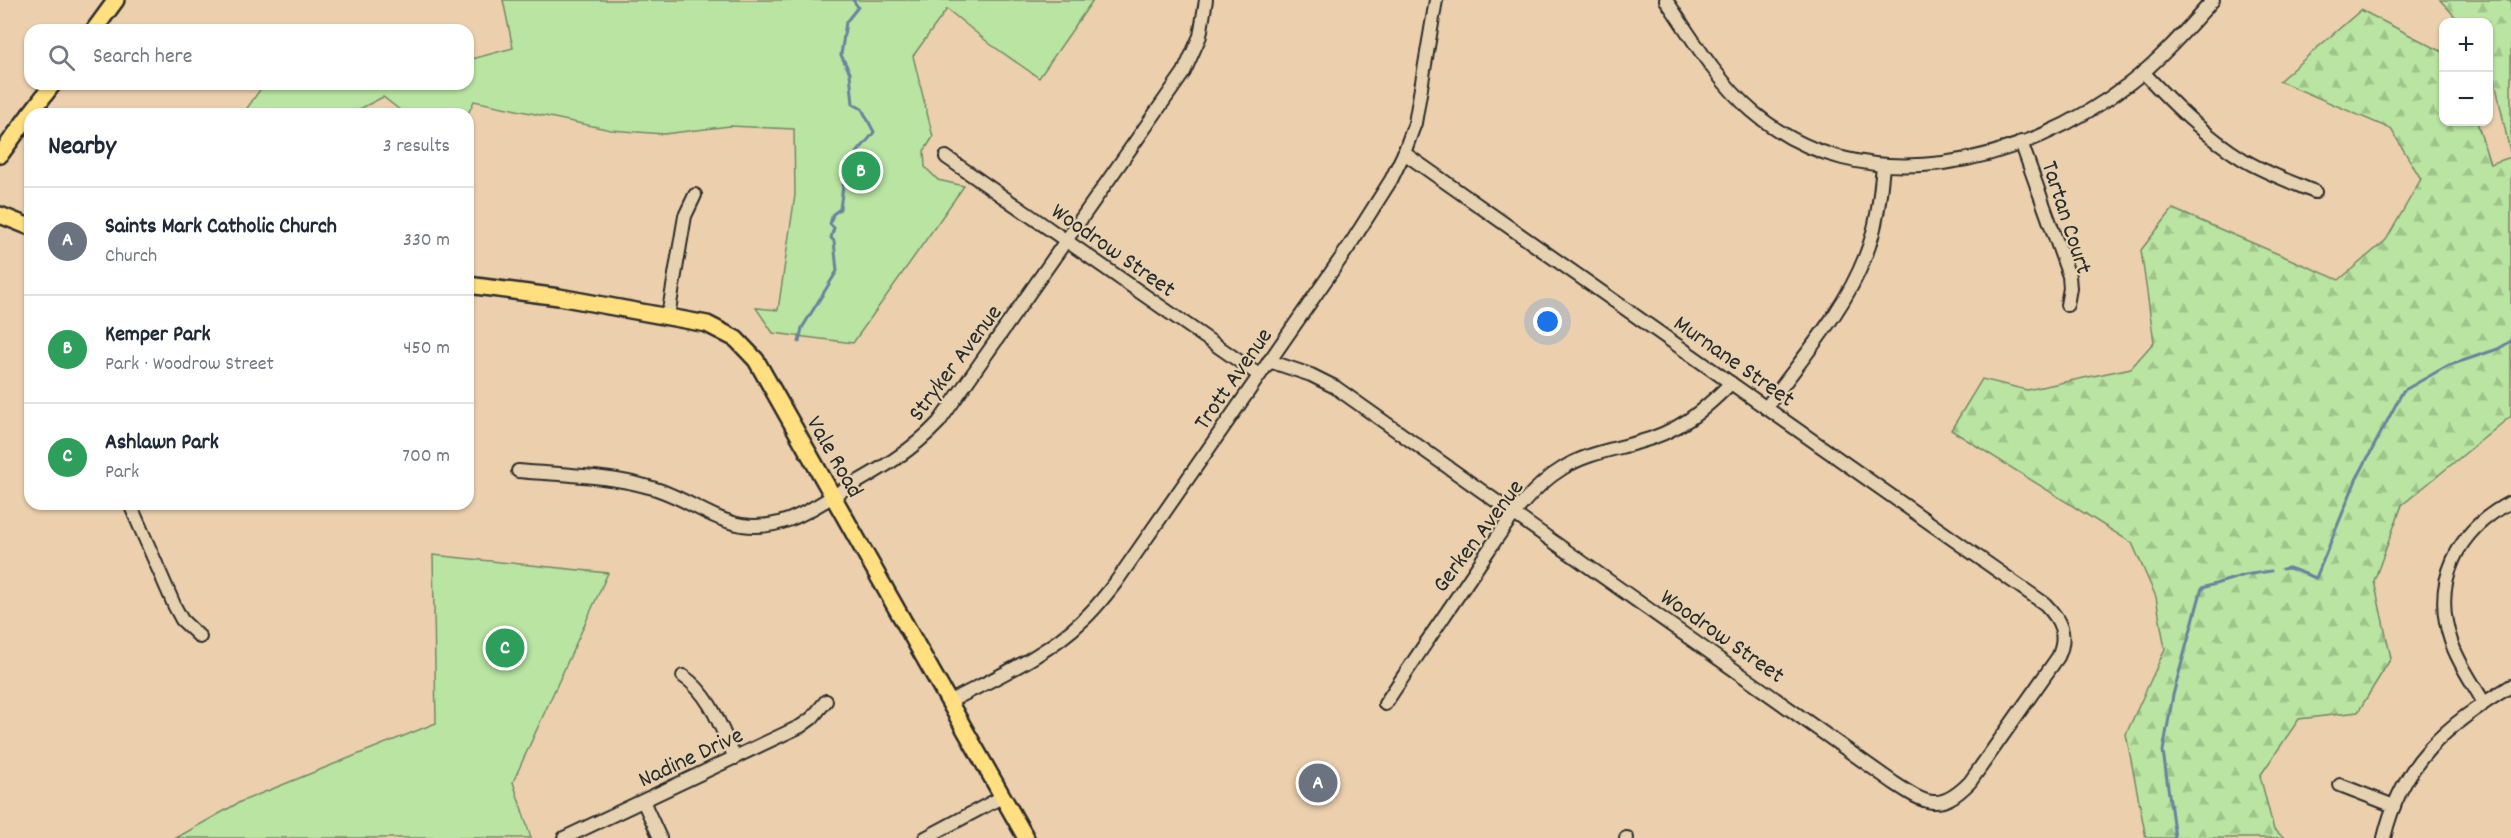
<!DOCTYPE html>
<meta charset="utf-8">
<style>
:root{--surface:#fff;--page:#f2f2f3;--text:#1f2937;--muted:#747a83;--line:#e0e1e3;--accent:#0b8043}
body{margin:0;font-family:Dekko,sans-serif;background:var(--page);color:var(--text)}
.controls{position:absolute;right:18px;top:18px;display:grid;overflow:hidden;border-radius:12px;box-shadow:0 2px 4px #0004}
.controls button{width:54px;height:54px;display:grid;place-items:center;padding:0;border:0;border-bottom:2px solid var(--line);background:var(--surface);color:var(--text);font:30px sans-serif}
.you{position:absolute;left:1548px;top:322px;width:21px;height:21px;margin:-15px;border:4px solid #fff;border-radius:50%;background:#1a73e8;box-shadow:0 0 0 9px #1a73e833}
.badge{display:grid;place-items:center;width:39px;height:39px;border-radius:50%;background:var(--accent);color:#fff;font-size:20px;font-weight:700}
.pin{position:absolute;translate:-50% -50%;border:3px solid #fff;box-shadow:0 2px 6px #0006}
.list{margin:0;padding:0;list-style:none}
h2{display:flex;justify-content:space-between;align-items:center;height:78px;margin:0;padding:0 24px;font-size:26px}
h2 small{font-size:20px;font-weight:400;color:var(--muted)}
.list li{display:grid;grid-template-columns:39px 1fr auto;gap:18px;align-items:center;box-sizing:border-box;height:108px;padding:0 24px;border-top:2px solid var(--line)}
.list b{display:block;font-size:22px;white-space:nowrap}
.list p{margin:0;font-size:20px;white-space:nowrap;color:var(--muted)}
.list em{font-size:20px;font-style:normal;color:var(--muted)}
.icon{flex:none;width:33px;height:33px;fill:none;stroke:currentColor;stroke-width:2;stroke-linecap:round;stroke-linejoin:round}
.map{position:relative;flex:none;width:2511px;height:838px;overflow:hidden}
.search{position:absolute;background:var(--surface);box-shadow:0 2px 4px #0004;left:24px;top:24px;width:450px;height:66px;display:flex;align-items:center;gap:15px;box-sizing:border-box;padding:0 21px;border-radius:18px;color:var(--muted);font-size:22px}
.panel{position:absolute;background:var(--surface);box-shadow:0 2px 4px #0004;left:24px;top:108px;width:450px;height:402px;border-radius:18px}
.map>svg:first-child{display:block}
.forest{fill:url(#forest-firs);stroke:#728866;stroke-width:1.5}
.green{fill:#b9e4a1;stroke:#728866;stroke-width:1.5}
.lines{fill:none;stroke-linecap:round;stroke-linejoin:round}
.stream{stroke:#67839e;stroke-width:3}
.minor-casing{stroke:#2b2b2b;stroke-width:16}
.major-casing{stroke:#2b2b2b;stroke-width:20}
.minor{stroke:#e6d2b0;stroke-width:12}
.major{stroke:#ffdf80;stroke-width:15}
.labels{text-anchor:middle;stroke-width:4.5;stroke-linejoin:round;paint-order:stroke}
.street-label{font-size:24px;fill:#2b2b2b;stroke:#e6d2b0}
</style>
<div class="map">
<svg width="2511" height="838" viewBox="0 0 2511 838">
<defs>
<pattern id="forest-firs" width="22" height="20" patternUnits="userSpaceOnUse" patternTransform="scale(1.5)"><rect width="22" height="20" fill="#b9e4a1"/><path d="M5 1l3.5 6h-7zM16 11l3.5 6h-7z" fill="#9fc48b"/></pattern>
</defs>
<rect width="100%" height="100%" fill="#ecd0ae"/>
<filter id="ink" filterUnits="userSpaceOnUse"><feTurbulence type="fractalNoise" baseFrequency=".0167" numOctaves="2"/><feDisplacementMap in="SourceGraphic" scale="12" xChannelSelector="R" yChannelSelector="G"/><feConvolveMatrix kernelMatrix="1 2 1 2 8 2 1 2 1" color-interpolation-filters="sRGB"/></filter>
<g filter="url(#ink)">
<g class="forest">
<polygon points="2440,0 2511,0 2511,157 2489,53 2488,22 2460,22"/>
<polygon points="2361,10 2443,52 2444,122 2477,122 2490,164 2511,157 2511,416 2402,505 2374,581 2391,658 2358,712 2299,719 2260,776 2274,830 2285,838 2146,838 2126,734 2165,649 2156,597 2132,543 1951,430 1982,379 2027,390 2131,368 2154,342 2141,250 2173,209 2339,280 2386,240 2421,179 2391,129 2279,81"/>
</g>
<g class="green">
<polygon points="503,0 1093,0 1039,78 990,44 947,9 913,56 933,137 924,151 925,167 938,180 964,186 853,343 773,333 756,308 778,310 795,195 794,129 730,126 664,134 611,130 474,101 468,114 405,114 383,97 350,114 243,114 264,84 468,84 468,60 513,48"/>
<polygon points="433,555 608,573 513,782 531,838 176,838 240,802 436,723"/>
</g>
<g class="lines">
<g class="stream">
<path d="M799,342L802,328L837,271L834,241L831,238L834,228L830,224L833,214L840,209L844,178L851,173C850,154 864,147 874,132L862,109L853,104L850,73L841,55L846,22L858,7L853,0"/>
<polyline points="2282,569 2289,568 2316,578 2356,480 2403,391 2447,366 2498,349 2511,341"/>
<polyline points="2175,838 2163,751 2173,695 2202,588 2245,575 2271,571"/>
</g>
<g class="minor-casing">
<g id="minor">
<path d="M1666,0C1692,38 1717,81 1752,111C1862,206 2025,164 2130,83C2161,59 2187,29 2213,0"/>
<path d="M2143,72C2174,105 2205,136 2244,160C2266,173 2291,182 2315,192"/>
<polyline points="2021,142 2069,276 2070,288 2067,305"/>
<polyline points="946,157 1259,375"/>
<polyline points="668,316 685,216 695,195"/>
<path d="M1269,361L1311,375L1335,387L1894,783C1926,804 1940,813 1970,782L2058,657C2068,636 2061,620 2045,604L1404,153"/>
<path d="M1766,408C1800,360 1844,312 1865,257C1877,228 1880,197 1883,166"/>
<path d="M518,471C561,475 607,475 649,487C682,495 709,519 742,525C783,531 811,509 843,490C879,470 911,452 939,422L1184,72L1200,36L1206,0"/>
<polyline points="130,504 175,607 182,620 200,637"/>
<path d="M683,676C711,695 721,728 735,758"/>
<path d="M949,702C994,678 1046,656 1083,620C1095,609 1106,595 1116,582L1348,248L1391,180L1404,153L1415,123L1436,0"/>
<path d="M2484,703C2473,683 2458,663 2451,641C2431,582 2457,530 2511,502"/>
<path d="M1385,704C1414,660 1443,618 1472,575C1498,537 1523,492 1563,468C1586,454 1611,450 1636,443C1678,432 1701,413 1731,383"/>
<polyline points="2340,785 2394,806"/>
<polyline points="643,801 660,838"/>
<polyline points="564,838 801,726 812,718 826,701"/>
<polyline points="925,838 1002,797"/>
<polyline points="1626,838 1627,838"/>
<path d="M2384,838C2402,761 2447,725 2511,686"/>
</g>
</g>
<g class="major-casing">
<g id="major">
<polyline points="94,30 116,0"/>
<polyline points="30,114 53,84"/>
<polyline points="0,155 30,114"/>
<polyline points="0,215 30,227"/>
<polyline points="468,285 559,297 707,324 736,339 756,360 1026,838"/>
</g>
</g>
<use href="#minor" class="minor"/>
<use href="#major" class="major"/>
</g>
</g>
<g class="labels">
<g class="street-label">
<text transform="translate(2068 217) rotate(72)" y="8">Tartan Court</text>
<text transform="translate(1114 249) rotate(35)" y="8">Woodrow Street</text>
<text transform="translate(1735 360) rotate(35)" y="8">Murnane Street</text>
<text transform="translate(954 362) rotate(-53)" y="8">Stryker Avenue</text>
<text transform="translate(1232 378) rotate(-55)" y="8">Trott Avenue</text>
<text transform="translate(836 456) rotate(60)" y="8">Vale Road</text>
<text transform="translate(1477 535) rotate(-53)" y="8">Gerken Avenue</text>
<text transform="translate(1723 635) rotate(35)" y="8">Woodrow Street</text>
<text transform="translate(690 756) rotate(-25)" y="8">Nadine Drive</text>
</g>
</g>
</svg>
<div class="controls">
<button>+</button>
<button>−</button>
</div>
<div class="you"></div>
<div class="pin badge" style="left:1318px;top:783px;background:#6b7280">A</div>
<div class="pin badge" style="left:861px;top:171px;background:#2e9e5b">B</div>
<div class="pin badge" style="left:505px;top:648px;background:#2e9e5b">C</div>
<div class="search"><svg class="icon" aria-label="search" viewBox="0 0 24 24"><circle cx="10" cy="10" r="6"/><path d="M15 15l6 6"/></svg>Search here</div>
<section class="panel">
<h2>Nearby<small>3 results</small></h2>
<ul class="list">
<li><span class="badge" style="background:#6b7280">A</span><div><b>Saints Mark Catholic Church</b><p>Church</p></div><em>330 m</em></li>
<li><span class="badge" style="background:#2e9e5b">B</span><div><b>Kemper Park</b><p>Park · Woodrow Street</p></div><em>450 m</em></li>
<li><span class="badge" style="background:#2e9e5b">C</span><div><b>Ashlawn Park</b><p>Park</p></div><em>700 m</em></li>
</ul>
</section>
</div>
